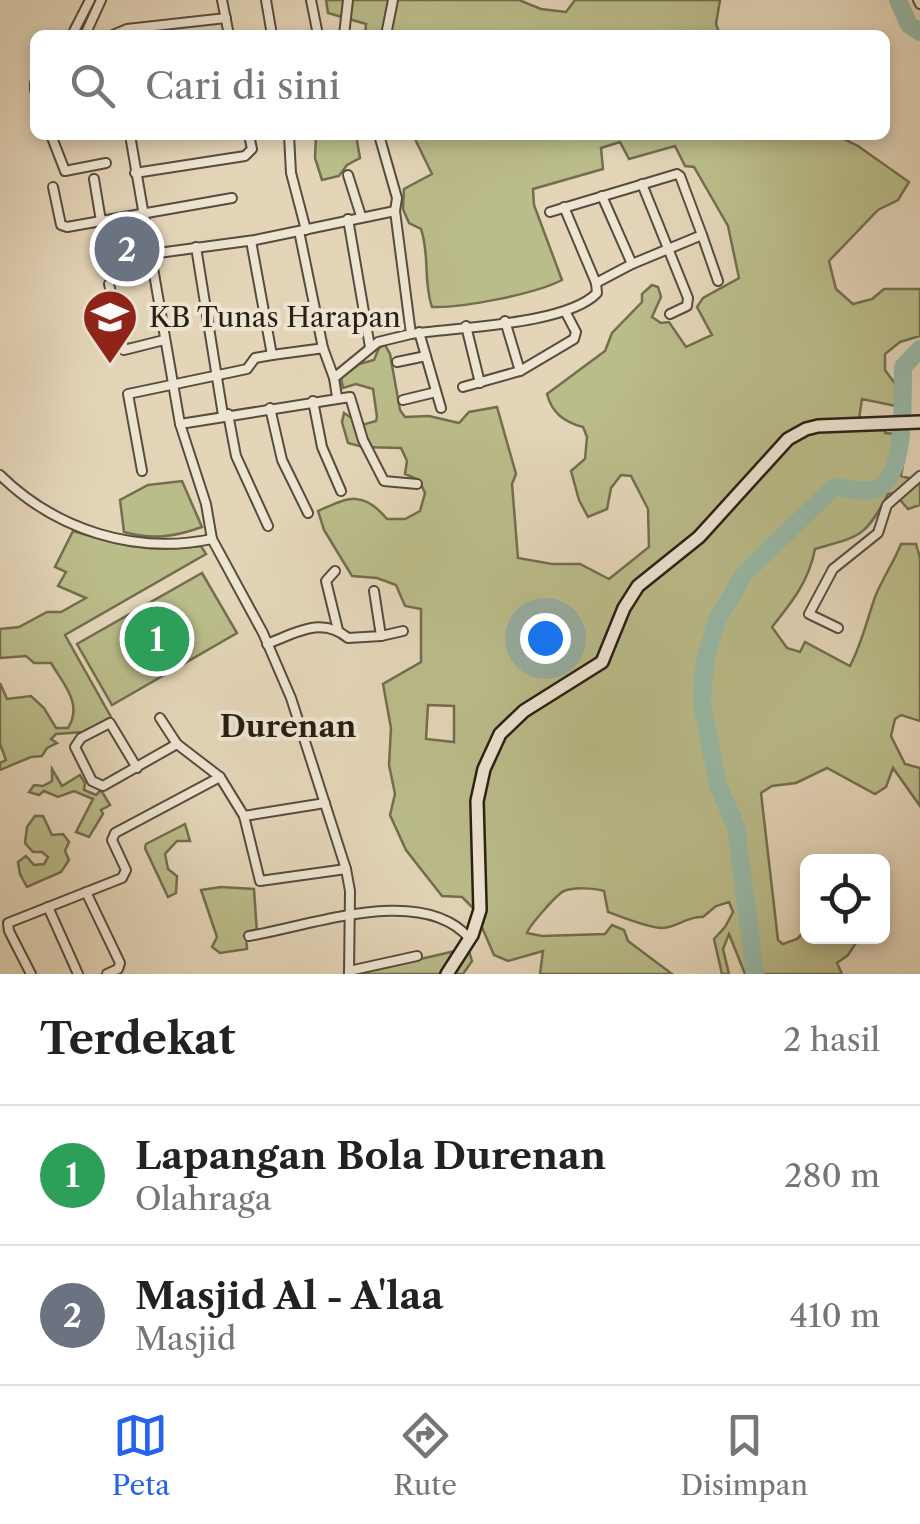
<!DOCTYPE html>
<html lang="id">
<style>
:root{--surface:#fff;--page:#f6f6f6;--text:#222;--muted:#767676;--line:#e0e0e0;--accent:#2563eb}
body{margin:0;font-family:"Libre Caslon Text",serif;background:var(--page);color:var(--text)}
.controls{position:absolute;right:30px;bottom:30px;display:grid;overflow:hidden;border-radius:15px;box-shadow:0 5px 15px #0003}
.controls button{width:90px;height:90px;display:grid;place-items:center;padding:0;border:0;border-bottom:2px solid var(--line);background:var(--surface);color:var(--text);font:50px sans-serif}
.you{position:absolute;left:545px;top:638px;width:35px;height:35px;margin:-25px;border:8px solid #fff;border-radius:50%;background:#1a73e8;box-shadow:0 0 0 15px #1a73e833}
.badge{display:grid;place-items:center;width:65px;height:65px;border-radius:50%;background:var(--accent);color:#fff;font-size:32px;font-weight:700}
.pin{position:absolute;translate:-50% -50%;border:5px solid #fff;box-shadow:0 2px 10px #0006}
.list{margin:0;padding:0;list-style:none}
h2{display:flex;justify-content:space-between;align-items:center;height:130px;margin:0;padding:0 40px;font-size:42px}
h2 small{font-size:32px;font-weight:400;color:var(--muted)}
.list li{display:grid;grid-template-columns:65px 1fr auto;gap:30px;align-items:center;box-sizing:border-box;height:140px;padding:0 40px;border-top:2px solid var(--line)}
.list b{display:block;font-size:38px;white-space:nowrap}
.list p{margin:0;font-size:32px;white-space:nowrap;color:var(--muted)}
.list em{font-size:32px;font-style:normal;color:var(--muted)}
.icon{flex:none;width:55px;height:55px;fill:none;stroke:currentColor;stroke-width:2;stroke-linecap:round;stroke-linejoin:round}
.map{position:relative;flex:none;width:920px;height:974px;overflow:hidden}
.search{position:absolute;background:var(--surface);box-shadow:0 5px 15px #0003;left:30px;right:30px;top:30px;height:110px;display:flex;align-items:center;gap:25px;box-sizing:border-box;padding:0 35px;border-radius:15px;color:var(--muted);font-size:38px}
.sheet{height:410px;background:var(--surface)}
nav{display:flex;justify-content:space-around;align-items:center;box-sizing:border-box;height:140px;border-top:2px solid var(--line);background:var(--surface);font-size:28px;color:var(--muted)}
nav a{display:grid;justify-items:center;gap:5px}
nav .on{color:var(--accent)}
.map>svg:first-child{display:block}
.green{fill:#babc8a;stroke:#726e4f;stroke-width:2.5;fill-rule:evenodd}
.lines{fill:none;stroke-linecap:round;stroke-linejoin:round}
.river{stroke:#97b9a8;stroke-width:18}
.street-casing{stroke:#584c3d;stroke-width:12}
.secondary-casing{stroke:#291f14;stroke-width:16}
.street{stroke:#ede4d1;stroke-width:8}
.secondary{stroke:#ede4d1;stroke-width:11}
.labels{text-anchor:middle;stroke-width:8;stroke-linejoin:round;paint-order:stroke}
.poi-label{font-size:28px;fill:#291f14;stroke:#ede4d1;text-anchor:start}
.neighbourhood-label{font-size:30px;font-weight:bold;fill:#291f14;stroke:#ede4d1}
</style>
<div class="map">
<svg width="920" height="974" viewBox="0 0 920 974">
<rect width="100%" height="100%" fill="#e4d5b8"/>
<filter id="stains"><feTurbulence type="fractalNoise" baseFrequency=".002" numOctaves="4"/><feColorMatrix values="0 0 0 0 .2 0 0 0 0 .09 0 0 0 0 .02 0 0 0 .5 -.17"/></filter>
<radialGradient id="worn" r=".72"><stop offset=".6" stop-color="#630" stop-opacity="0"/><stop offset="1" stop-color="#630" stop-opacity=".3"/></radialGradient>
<g class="green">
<polygon points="326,0 519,0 541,9 566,12 575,0 720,0 716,24 720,35 365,35 366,24 328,13"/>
<polygon points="316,135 356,135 360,158 347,165 339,176 322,180 315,158"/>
<path d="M413,135H836L858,146L909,182L898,200L878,210L829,261L836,289L853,304L872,299L884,289H920V336L900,342L885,354V370L899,389L896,406L862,399L859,419L884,424L885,433L908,435L901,476L920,481V505L908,509L894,493L888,494C865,538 860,536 815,549C809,581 792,602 772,627L787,648L800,652L805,642L850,666C862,643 867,620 875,597C882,579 894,562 901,544H916L920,558V721L901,715L895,719L891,736L905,764L920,768V806L893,768L886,787L875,794L827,768L796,783L772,786L761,793L778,940L783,944L797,939L807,929L808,936L860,937L848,955L837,963L842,974H745L729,934L723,949L729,974H722L714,939L725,927L733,912L729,902L716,906L703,917C688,916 677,927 663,928C651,929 619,916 608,912L604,891C594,888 574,887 564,891C557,894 529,926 527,933L542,936L605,934L612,925L624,930L628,941L672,974H540L543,951L508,961L494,955L474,909L462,897L442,896L406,850L390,815L395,794L389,765L391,728L383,684L421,662V609L405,606L396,585L377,578L352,576L324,530L318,511C349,497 363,490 387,519H405L420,511L425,493L419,480L405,474L407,461L401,448L363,447L348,443L342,422L344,413L362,425L376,421L377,417L373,389L356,384L343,388L341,378L359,364L374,360L379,348L385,345L390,354L400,410L405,417L429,416L459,423L469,412L497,407L516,474L512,484L518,558L552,564H580L609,579L649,547L648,509L631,476L621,475L611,488L607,509L588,517L579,500L571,471L585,459L587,437L583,427C564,422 552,413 547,394L605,351L612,333L642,302V294L652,285L658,287L661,297L652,317L661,323L669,322L686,347L712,335L697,307L703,298L739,278L728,226L694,167L685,166L675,146L629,159L620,142L601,148L603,169L533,189L534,205L562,280C535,294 463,308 432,307C423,282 430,255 421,229L409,223L403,209L404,189L432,174ZM428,705L454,706V742L426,739Z"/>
<path d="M182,481L202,527C174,537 153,540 124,532L120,500L148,485Z"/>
<path d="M73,531C123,546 149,553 201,546L206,554L65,635L111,717L83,732L56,734L51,739L57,743L47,748L42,756L31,757L0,770V763L6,760L0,744V683L7,699L31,696L44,708L56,728H68C83,704 64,685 51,663H34L26,656L0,658V629L19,627L47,612H61L86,598L58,586L66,572L55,567Z"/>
<polygon points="202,573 237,633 112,705 77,644"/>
<polygon points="52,769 62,786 80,775 85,783 84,790 96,795 101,790 110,805 101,810 103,814 89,837 76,832 93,799 74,791 58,797 44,791 39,795 29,792 34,785 43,786 52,781"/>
<polygon points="35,816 43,816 52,835 63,834 69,842 65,851 69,860 61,872 27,887 20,874 18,862 26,856 34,865 44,864 48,857 42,852 33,852 25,843 27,827"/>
<polygon points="185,824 190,841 177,841 165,854 168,869 177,876 176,893 168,897 145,848 146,844"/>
<polygon points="221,887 254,889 257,933 246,936 247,949 220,953 212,947 217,937 201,890"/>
<polygon points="468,948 472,961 463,974 356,974"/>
</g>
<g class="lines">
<g class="river">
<polyline points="898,0 909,25 920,32"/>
<path d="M755,974L736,827L718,785L702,703L705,660L717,620L744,574L834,487C846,488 861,492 873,490C908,482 902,396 903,367L920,349"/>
</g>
<g class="street-casing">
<g id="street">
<polyline points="222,0 229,35"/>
<polyline points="266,0 272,35"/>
<polyline points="311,0 318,35"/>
<polyline points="918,0 920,4"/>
<polyline points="72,35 90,0"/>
<polyline points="85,35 101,0"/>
<polyline points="113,35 127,29 226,18"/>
<polyline points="344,35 348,0"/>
<polyline points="386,35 393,0"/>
<polyline points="35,83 35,90"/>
<polyline points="51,135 65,171 106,163"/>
<polyline points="130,135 180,424 206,504 212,539 263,633 291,698 346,869 350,891 349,974"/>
<polyline points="289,135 291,173 306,230"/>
<polyline points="379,135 397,198 395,211"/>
<polyline points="135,173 245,156 252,149 249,135"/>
<polyline points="348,175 361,216"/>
<polyline points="94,179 101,221"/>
<polyline points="642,184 688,298 687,306 670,314"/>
<polyline points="53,187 61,225 67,227 232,198"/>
<polyline points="602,196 632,264"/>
<polyline points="564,207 596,283"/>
<polyline points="550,212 677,174 680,176 702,235 632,264 596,283"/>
<polyline points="348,219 370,347"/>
<polyline points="702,235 718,281"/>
<polyline points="251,241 272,355 317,349 323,348 299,231"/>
<polyline points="196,247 223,415"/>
<polyline points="151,254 255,240 395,211 411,334 378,342 334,378 337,397"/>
<polyline points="109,284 124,350 164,340"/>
<polyline points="505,321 520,371"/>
<polyline points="466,326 480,383"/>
<polyline points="419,332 441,408"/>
<path d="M411,334C458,327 566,325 597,293L596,283"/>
<polyline points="323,348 334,378"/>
<polyline points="397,362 426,356"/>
<polyline points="463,387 520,371 574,339 576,332 566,313"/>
<polyline points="403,400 436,392"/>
<polyline points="313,401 322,447 341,491"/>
<polyline points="270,408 282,460 308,513"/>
<polyline points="228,414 236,456 268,526"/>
<polyline points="180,424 350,397 363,440 384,481 417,484"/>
<polyline points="142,471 128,394 247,369 255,358 272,355"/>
<path d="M0,475C56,530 135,555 212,539"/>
<polyline points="335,571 326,581 338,630"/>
<polyline points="838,628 809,614 833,569 878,533 887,505 920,476"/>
<polyline points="381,636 403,631"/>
<path d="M267,644C296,633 321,616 348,638L381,636L374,591"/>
<polyline points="160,718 177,744 220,777 244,816 260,881 346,869"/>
<polyline points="137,768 110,723 81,738 75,747 92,781 103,786 177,744"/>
<polyline points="244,816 325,803"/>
<polyline points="86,892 120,963 118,969 107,974"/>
<polyline points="48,907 78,974"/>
<path d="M249,936C310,926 423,883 470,939"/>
<polyline points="349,971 417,956"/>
<polyline points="31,974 9,931 8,923 122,878 126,870 112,840 115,833 220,777"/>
</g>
</g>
<g class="secondary-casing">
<polyline id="secondary" points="447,974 472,935 480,910 477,801 484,769 500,734 524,711 602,662 624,608 638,586 699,537 788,439 806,429 818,426 920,422"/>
</g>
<use href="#street" class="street"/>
<use href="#secondary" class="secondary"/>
</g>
<defs>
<g id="school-pin" transform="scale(2.875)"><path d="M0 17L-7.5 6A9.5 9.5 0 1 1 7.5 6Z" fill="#8f2418" stroke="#ede4d1"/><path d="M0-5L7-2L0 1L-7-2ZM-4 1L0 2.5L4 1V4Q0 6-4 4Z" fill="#fff"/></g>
</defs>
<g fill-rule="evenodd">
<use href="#school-pin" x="110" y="317"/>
</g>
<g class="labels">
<g class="poi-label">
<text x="149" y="327">KB Tunas Harapan</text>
</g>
<g class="neighbourhood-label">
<text x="288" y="737">Durenan</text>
</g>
</g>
<rect width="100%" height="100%" filter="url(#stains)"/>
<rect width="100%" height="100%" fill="url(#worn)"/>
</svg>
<div class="controls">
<button><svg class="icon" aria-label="locate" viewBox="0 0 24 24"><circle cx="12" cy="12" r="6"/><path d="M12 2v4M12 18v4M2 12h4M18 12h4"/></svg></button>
</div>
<div class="you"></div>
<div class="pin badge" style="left:157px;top:639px;background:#2e9e5b">1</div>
<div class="pin badge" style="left:127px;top:249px;background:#6b7280">2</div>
<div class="search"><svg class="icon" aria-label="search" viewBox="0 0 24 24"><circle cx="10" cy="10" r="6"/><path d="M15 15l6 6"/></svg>Cari di sini</div>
</div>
<section class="sheet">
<h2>Terdekat<small>2 hasil</small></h2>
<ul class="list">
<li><span class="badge" style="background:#2e9e5b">1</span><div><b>Lapangan Bola Durenan</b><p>Olahraga</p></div><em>280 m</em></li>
<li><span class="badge" style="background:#6b7280">2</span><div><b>Masjid Al - A'laa</b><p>Masjid</p></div><em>410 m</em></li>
</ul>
</section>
<nav>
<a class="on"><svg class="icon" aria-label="map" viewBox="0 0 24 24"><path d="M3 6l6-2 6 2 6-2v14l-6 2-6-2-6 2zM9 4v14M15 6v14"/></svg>Peta</a>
<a><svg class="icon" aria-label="directions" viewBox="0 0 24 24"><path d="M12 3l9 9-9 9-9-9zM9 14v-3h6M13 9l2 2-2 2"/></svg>Rute</a>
<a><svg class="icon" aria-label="saved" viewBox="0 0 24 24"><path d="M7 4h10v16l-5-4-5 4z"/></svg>Disimpan</a>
</nav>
